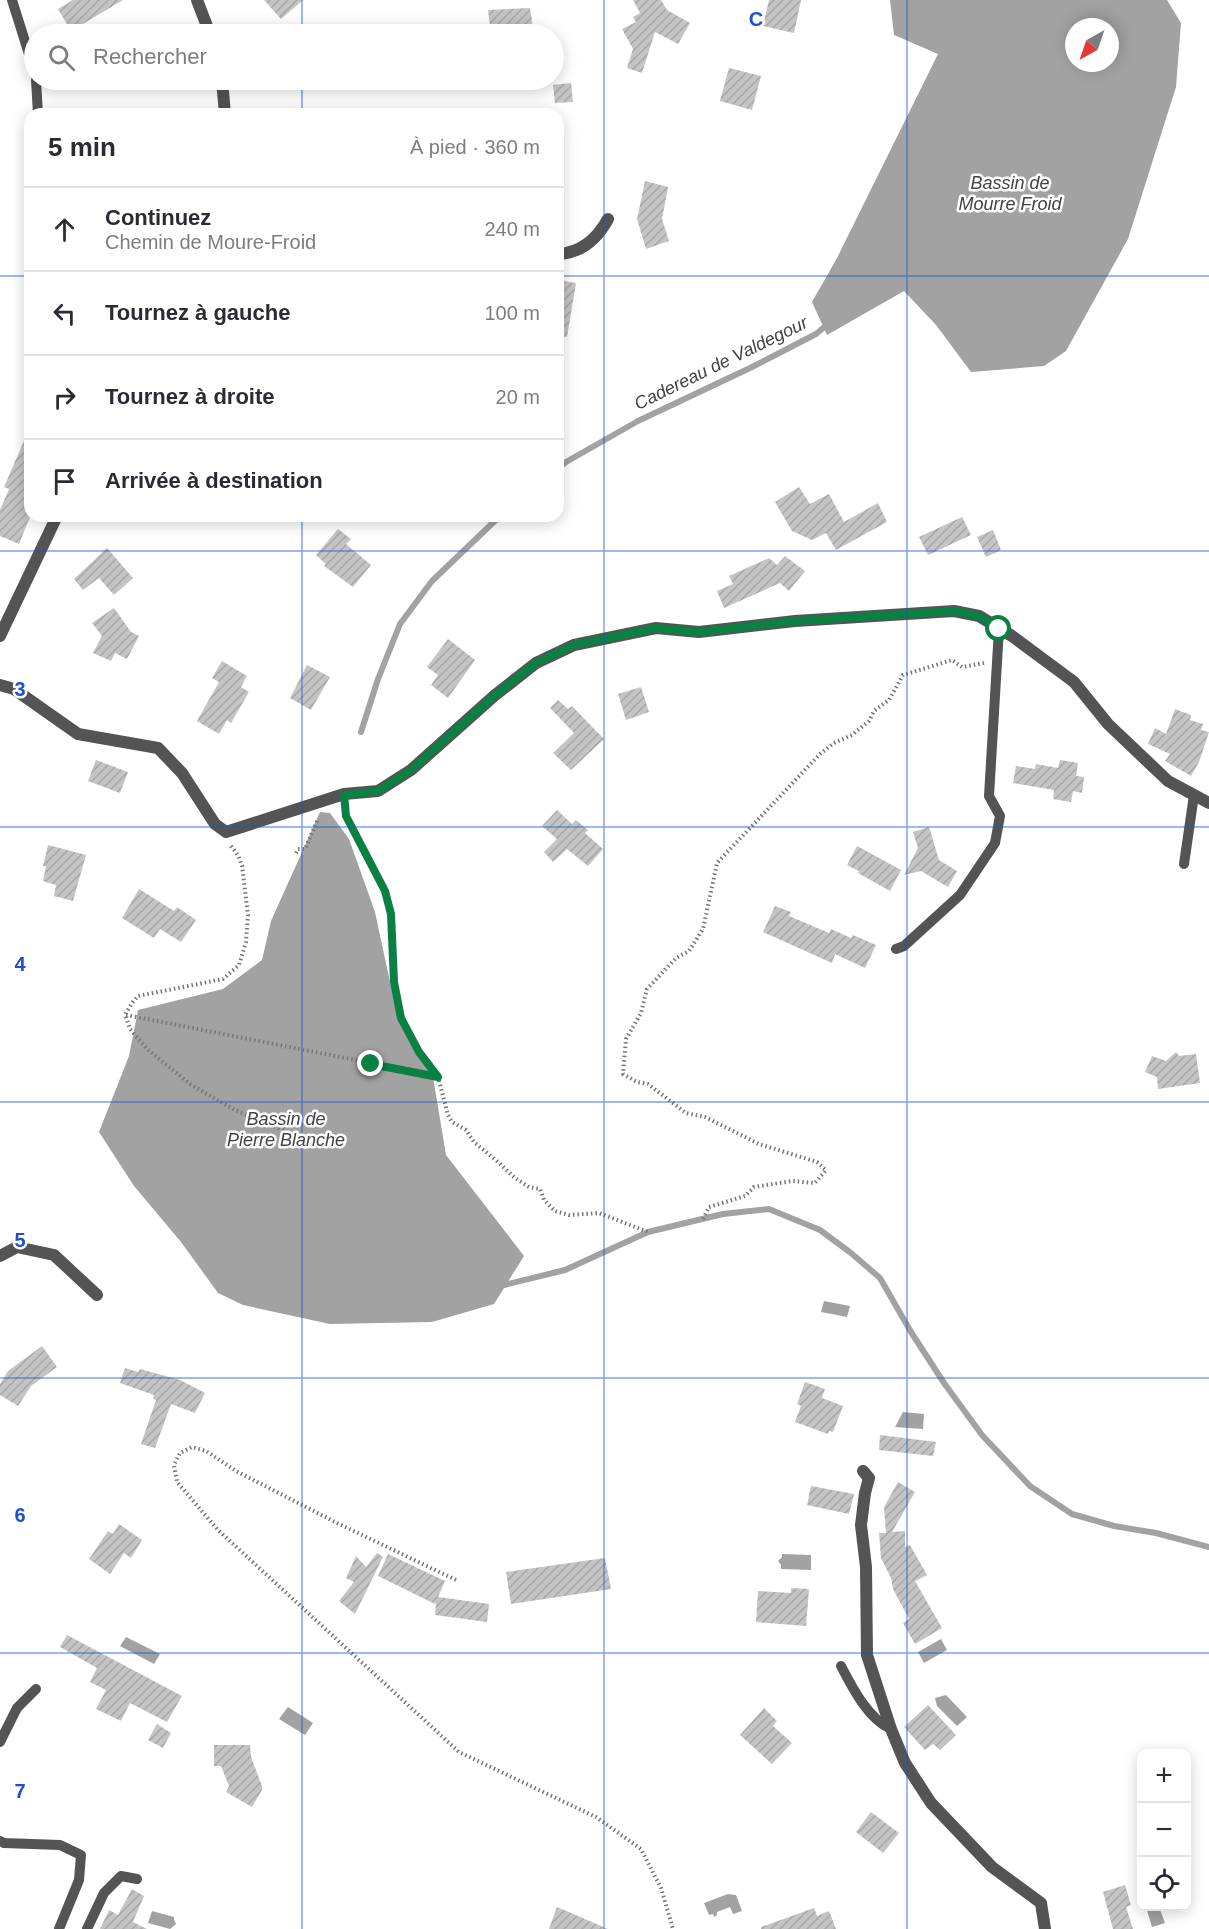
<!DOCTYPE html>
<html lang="fr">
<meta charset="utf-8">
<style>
:root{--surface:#fff;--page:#f2f2f3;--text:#2b2b33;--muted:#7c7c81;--line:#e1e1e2}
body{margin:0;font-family:Arial,sans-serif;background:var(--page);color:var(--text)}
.controls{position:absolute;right:18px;bottom:18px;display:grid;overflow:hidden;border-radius:12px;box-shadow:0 3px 15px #0003}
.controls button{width:54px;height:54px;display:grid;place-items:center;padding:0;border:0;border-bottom:2px solid var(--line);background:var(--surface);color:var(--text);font:30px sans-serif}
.compass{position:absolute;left:1065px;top:18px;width:54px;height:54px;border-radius:50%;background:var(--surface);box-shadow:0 3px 15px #0003;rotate:220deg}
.stop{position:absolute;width:18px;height:18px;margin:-14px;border:4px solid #0b8043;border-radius:50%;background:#fff}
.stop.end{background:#0b8043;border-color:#fff;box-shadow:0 2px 6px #0008}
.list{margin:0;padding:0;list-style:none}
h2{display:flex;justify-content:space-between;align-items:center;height:78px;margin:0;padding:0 24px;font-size:26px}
h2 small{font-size:20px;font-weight:400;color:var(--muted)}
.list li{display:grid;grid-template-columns:39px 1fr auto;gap:18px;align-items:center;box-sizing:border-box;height:84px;padding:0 24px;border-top:2px solid var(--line)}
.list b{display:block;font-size:22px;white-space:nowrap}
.list p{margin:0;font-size:20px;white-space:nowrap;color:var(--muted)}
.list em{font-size:20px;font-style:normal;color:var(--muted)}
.icon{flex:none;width:33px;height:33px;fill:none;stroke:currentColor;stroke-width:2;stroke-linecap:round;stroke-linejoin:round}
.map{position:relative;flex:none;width:1209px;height:1929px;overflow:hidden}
.search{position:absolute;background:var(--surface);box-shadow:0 3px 15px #0003;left:24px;top:24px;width:540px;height:66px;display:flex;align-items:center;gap:15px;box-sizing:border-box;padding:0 21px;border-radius:33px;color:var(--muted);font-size:22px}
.panel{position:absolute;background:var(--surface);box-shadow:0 3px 15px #0003;left:24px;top:108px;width:540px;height:414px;border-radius:18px}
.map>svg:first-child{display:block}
.water{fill:#a2a2a2;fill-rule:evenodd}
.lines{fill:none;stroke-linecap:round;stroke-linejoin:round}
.stream{stroke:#a2a2a2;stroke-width:6}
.building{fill:url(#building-hatch)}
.path{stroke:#767676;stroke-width:4;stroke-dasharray:1.5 3;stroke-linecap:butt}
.service{stroke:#545454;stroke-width:10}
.minor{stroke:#545454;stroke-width:12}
.route{stroke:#0b8043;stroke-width:8}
.grid{fill:none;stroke:#1d4ed8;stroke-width:1.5;stroke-opacity:0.55}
.labels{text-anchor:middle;stroke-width:5;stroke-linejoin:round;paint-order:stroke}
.water-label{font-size:18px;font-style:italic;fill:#434343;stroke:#fff}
.grid-label{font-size:20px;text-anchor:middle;font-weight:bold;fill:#1d4ed8;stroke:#fff;stroke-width:5;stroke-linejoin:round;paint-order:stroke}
</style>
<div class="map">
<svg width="1209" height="1929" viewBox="0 0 1209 1929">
<defs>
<pattern id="building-hatch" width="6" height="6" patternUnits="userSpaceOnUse" patternTransform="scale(1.5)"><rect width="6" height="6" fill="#c4c4c4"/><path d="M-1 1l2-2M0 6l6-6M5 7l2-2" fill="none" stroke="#a7a7a7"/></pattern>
</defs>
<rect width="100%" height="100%" fill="#fff"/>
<g class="water">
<path d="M890,0H1167L1181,23L1176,87L1128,239L1066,351L1044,366L971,372L936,325L904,291L827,335L812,302L837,258L938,54L894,35ZM1074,27H1110V63H1074Z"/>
<polygon points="320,812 330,813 349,839 375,912 398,1019 431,1065 446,1155 524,1256 494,1304 432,1322 330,1324 243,1305 218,1293 181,1242 134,1186 99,1132 129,1056 138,1010 223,989 262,960 271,921"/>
<polygon points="824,1301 850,1306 847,1317 821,1312"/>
<polygon points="903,1412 924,1414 923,1429 895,1427"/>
<polygon points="782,1554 811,1555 811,1570 781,1569 781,1565 778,1561 782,1557"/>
<polygon points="126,1637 160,1654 154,1664 120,1646"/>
<polygon points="941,1639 947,1650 924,1663 918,1652"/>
<polygon points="946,1695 967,1717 957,1726 937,1706 935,1698"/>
<polygon points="288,1707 313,1723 305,1735 279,1719"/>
<polygon points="728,1894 736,1895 742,1911 733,1914 730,1907 717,1912 717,1915 714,1917 713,1914 709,1915 704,1903"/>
<polygon points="1146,1907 1159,1907 1165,1923 1152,1927"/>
<polygon points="152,1911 174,1917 174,1920 176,1924 170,1929 148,1923"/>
</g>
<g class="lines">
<g class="stream">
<polyline points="558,468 566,462 638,421 750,368 816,334 829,323"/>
<polyline points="361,732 378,679 400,624 432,581 500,516"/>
<polyline points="500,1284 504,1285 565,1270 648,1232 723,1214 769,1209 820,1230 851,1253 880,1278 911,1332 944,1383 982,1435 1030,1486 1072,1514 1114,1526 1156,1533 1209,1547"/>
</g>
</g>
<g class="building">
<polygon points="73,0 123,0 71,31 58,9"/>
<polygon points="264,0 303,0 281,19"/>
<polygon points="633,0 661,0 667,10 690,23 678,44 655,32 642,73 627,68 633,49 622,29 636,22 633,17 640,13"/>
<polygon points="769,0 801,0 794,33 763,26"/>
<polygon points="530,8 534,34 491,34 488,10"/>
<polygon points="729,68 761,76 752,110 720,101"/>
<polygon points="571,83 573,102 555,103 553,85"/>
<polygon points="645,181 668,187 662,219 669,241 646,249 637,219"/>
<polygon points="558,280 576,283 567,337 558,336"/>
<polygon points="30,427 30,517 19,544 0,536 0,510 9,489 4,487"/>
<polygon points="799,487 810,504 829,494 844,522 878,503 887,522 836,550 826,533 812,540 792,531 775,502"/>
<polygon points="962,517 971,535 928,555 919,537"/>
<polygon points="338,529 351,539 346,544 371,565 353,587 324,566 326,564 316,555"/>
<polygon points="993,530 1001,550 986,557 977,537"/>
<polygon points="107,548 133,578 114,595 99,578 83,590 74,579"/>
<polygon points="785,556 805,571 789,591 780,583 724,608 717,591 733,584 729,576 769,558 777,565"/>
<polygon points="114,608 131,632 139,636 127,659 115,653 111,661 93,653 102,636 92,623"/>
<polygon points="448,639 475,660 448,698 431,685 438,675 427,667"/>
<polygon points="222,661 247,676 241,687 249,692 231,723 227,720 219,734 197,721 219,682 212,678"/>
<polygon points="307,665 330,677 311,710 290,698"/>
<polygon points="641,687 649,712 626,720 618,694"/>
<polygon points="558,700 568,709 572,706 604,739 571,770 553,753 574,733 550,708"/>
<polygon points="1175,709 1191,715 1190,720 1203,724 1201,730 1209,732 1199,762 1191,776 1165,761 1170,754 1148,744 1155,728 1166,734"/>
<polygon points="96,760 128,772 120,793 88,781"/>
<polygon points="1060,760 1078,763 1076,776 1084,777 1082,793 1073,791 1071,802 1053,799 1054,790 1013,783 1016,766 1035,769 1036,764 1058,768"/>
<polygon points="557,810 572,824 576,820 588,830 585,833 603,849 588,866 567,849 553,862 544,852 557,839 542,826"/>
<polygon points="929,827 939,860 957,871 948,887 921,871 904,875 918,848 913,832"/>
<polygon points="48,845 86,855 73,901 54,896 56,885 43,881 46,866 43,866"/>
<polygon points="857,846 901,870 890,891 858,873 859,871 847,865"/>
<polygon points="139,889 174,911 177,907 196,920 181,942 160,929 154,938 122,918"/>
<polygon points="775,906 791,912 789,916 829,933 831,929 851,938 853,935 876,945 865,968 835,954 832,963 763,932"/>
<polygon points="1176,1052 1179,1056 1196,1054 1200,1083 1158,1089 1157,1077 1145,1072 1152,1056 1166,1061"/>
<polygon points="42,1346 57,1367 31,1386 18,1406 0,1395 0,1384 8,1371"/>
<polygon points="125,1368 138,1372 140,1369 180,1380 205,1393 195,1413 171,1404 155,1448 141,1444 156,1400 153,1399 154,1395 120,1383"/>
<polygon points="805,1382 825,1389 822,1398 843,1406 833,1432 829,1431 828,1434 795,1422 801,1406 797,1404"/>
<polygon points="880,1435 936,1442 933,1456 879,1450"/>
<polygon points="898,1482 915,1492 892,1532 905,1531 905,1547 910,1545 927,1575 915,1581 942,1628 915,1644 903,1623 909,1619 893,1589 891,1578 881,1558 879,1533 886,1533 884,1507"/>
<polygon points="811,1486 854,1494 849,1514 807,1505"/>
<polygon points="119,1524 142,1540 131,1558 124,1553 110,1574 89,1559 108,1531 113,1534"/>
<polygon points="377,1553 383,1557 355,1614 339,1601 354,1582 346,1578 356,1556 366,1567"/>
<polygon points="388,1554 445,1581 438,1597 489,1604 487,1622 435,1615 436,1603 435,1604 378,1576"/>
<polygon points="605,1558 611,1589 511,1604 506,1572"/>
<polygon points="791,1588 809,1589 806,1626 756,1622 758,1591 791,1593"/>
<polygon points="67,1635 182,1696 167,1722 130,1703 121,1721 96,1709 106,1690 90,1682 97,1668 60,1647"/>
<polygon points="928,1705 956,1735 940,1750 933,1744 925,1750 904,1727"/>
<polygon points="764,1708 777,1721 773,1726 792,1743 772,1764 740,1735"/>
<polygon points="157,1724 171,1733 163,1748 148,1740"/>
<polygon points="214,1745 250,1745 251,1757 262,1786 262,1790 252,1807 226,1792 229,1786 221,1766 214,1766"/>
<polygon points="871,1812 899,1833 883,1853 856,1832"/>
<polygon points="1125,1885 1131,1905 1126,1907 1133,1929 1113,1929 1103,1892"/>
<polygon points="132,1889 144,1896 133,1922 147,1929 100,1929 109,1910 118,1915"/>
<polygon points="557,1907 608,1929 549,1929"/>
<polygon points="814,1908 817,1916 829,1911 836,1929 761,1929 761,1927"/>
</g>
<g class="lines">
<g class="path">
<polyline points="346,810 346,816 385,891 391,914 394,982 401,1018 419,1052 438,1077 448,1115 452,1122 466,1130 474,1142 498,1162 515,1178 529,1187 540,1189 544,1200 555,1211 569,1215 599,1213 648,1232"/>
<polyline points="231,846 238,855 242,866 248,915 246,942 239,965 223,979 138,996 132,1003 125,1015 130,1029 147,1049 190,1084 233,1109 297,1136"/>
<polyline points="296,853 298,849 305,849 318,819"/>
<polyline points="126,1015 437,1076"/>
<polyline points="703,1219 709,1207 745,1196 754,1187 792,1181 815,1183 826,1170 817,1162 759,1144 705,1117 686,1113 648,1084 637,1082 623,1074 626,1039 641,1013 647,989 676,958 689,951 703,929 717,863 820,754 834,743 852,735 869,721 874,711 889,700 903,675 952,660 962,667 984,663"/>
<polyline points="456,1580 335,1522 236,1471 206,1451 192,1447 180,1453 174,1465 177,1482 218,1530 459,1752 596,1817 641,1849 661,1888 673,1929"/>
</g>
<g class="service">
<polyline points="12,0 34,70"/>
<polyline points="36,80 38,114"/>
<polyline points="1184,864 1194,795"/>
<polyline points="896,949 904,946 960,895 995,843 1000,816 989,796 999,629"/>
<path d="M841,1666C852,1687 868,1719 891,1729"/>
<polyline points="0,1742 17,1708 36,1689"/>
<polyline points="0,1841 4,1843 60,1845 81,1855 79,1880 59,1929"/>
<polyline points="87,1929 104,1893 121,1876 137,1879"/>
</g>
<g class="minor">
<polyline points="197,0 210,34"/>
<polyline points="222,80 225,114"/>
<path d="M558,254C582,253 597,239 608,219"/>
<polyline points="0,636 57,516"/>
<polyline points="0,685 14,689 78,734 158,748 182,773 215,824 226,832 344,794 378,791 411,770 494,696 536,663 574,645 656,628 699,632 795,621 954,611 979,616 1012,636 1074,682 1108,724 1168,781 1209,803"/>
<polyline points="0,1256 17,1247 54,1255 97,1295"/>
<polyline points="863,1471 869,1478 865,1493 861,1525 866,1567 867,1655 891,1729 905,1763 931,1803 992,1867 1041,1903 1045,1929"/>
</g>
</g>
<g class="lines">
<polyline class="route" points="371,1064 438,1077 419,1052 401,1018 394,982 391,914 385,891 346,816 344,795 378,791 411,770 494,696 536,663 574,645 656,628 699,632 795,621 954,611 979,616 999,629"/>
</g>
<path class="grid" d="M302,0V34M604,0V1929M907,0V1929M302,80V114M0,276H30M558,276H1209M302,516V1929M0,551H1209M0,827H1209M0,1102H1209M0,1378H1209M0,1653H1209"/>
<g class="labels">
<g class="water-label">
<text x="1010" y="189">Bassin de<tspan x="1010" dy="21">Mourre Froid</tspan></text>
<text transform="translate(721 363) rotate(-26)" y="6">Cadereau de Valdegour</text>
<text x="286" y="1125">Bassin de<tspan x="286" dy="21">Pierre Blanche</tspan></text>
</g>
</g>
<g class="grid-label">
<text x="756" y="26">C</text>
<text x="20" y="696">3</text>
<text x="20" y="971">4</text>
<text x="20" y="1247">5</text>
<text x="20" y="1522">6</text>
<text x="20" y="1798">7</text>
</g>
</svg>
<div class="controls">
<button>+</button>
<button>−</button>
<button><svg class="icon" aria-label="locate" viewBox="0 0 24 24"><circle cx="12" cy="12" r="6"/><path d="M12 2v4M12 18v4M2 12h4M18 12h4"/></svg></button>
</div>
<svg class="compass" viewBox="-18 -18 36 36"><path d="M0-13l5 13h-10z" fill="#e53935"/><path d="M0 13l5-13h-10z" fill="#7c7c81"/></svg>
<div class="stop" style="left:999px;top:629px"></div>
<div class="stop end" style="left:371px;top:1064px"></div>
<div class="search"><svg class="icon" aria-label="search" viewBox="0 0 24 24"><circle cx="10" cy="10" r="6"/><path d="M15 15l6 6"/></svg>Rechercher</div>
<section class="panel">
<h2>5 min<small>À pied · 360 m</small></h2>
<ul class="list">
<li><svg class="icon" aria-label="ahead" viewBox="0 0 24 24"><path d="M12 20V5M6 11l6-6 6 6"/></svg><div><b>Continuez</b><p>Chemin de Moure-Froid</p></div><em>240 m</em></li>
<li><svg class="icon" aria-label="left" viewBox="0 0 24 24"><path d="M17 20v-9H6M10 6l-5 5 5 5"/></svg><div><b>Tournez à gauche</b></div><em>100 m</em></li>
<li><svg class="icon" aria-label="right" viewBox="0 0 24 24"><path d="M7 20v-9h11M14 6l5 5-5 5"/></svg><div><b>Tournez à droite</b></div><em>20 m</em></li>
<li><svg class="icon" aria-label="arrive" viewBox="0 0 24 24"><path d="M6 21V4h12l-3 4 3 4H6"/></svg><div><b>Arrivée à destination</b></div></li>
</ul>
</section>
</div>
